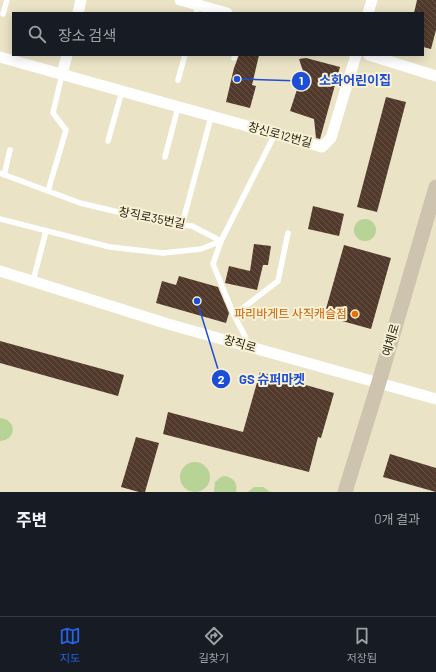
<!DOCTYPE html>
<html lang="ko">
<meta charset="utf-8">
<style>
:root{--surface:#171b24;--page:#242831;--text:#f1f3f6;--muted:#9ea1a6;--line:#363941;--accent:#2563eb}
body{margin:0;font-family:Barlow,"Noto Sans KR",sans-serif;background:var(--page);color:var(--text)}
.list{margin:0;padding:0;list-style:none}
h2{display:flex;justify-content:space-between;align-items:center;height:52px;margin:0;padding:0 16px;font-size:17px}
h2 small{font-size:13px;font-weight:400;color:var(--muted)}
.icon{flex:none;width:22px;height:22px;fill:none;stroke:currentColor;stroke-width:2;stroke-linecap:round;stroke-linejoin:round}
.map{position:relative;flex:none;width:436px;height:492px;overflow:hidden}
.search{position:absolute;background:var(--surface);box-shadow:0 2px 10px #0003;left:12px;right:12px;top:12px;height:44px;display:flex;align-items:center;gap:10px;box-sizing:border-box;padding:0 14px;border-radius:0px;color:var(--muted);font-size:15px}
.sheet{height:124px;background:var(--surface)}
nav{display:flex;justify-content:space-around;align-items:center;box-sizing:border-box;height:56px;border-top:1px solid var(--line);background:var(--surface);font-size:11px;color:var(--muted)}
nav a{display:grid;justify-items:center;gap:2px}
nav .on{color:var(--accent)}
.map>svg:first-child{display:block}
.green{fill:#b7d395}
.building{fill:url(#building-back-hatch)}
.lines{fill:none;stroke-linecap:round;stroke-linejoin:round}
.lane{stroke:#fff;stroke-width:5.5}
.street{stroke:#fff;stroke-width:11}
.secondary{stroke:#cec3af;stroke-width:15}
.food-dot{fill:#e8710a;stroke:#f8f1d3;stroke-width:1.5}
.labels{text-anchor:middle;stroke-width:4;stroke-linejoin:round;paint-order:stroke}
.street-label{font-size:12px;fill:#272419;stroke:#f8f1d3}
.food-label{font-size:12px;fill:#c56008;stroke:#f8f1d3;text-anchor:end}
.leader{fill:none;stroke:#1d4ed8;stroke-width:1.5}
.callout-dot{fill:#1d4ed8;stroke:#f8f1d3;stroke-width:1.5}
.mark-label{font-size:12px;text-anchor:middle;font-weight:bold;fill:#fff}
.callout-label{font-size:13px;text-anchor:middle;font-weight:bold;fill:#1d4ed8;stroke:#f8f1d3;stroke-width:4;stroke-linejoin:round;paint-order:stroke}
</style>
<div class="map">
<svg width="436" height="492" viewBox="0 0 436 492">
<defs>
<pattern id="building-back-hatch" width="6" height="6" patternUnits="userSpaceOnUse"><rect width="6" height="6" fill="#51392c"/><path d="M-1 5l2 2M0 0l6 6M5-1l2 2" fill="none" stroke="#675348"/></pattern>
</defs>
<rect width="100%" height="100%" fill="#eae3c6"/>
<g class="green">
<circle cx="365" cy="230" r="11"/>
<path d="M0,418C17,419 17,440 0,441Z"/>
<circle cx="195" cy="477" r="15"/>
<path d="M224,476C233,477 238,483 236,492H214L215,482L221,477Z"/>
<polygon points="254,487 263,487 270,492 248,492"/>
</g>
<g class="building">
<polygon points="417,0 436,0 436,30 431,49 423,47 423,13 414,13"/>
<polygon points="239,55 259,55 252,85 256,86 250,108 226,102 234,68"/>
<polygon points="306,58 340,67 320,139 316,138 314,119 290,111 303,71 299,59"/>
<polygon points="386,97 406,102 377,212 357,207"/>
<polygon points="313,206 344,214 339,236 308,229"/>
<polygon points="254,244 271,246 268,265 263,265 257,290 225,283 229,266 250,271"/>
<polygon points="344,245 391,258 371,329 324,316"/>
<polygon points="179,276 218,287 229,313 226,323 156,303 162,281 176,285"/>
<polygon points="0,341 124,375 118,396 0,363"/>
<polygon points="260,372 334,393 321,438 318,437 309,472 163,434 168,412 243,432"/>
<polygon points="136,437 159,443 145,492 139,492 121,487"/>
<polygon points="390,454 436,468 436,492 383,477"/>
</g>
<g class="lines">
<g class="lane">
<polyline points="196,13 198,5"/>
<polyline points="3,14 7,0"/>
<polyline points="234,58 235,55"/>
<polyline points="178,80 185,55"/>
<polyline points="108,141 122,91"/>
<polyline points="165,157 178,107"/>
<polyline points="0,173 80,203 160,222 192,226 221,241"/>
<polyline points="4,175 10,150"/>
<polyline points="48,191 66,130 53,113 62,74"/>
<polyline points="0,219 110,247 163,253 201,249 221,241"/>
<polyline points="182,225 211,117"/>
<polyline points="33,281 46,231"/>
<polyline points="234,315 278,281 288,233"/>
<polyline points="250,346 234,315 213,264 221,241 275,134"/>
</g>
<g class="street">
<polyline points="180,0 227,13"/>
<polyline points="78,13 81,0"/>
<polyline points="368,13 372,0"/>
<polyline points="369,55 436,76"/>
<polyline points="0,57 322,147 331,138 356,55"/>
<polyline points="62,74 67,55"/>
<polyline points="0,271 168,324 436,399"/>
</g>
<polyline class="secondary" points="345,492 379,382 436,187"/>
</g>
<circle class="food-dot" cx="355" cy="314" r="4"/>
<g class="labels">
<g class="street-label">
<text transform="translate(280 135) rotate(15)" y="4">창신로12번길</text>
<text transform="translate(152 218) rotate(11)" y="4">창직로35번길</text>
<text transform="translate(391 340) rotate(-74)" y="4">예체로</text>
<text transform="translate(240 344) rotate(16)" y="4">창직로</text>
</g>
<g class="food-label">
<text x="347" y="318">파리바게트 사직캐슬점</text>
</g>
</g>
<path class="leader" d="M237 79L301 81M197 301L221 379"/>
<g class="callout-dot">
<circle cx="237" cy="79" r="4"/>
<circle cx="197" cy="301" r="4"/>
<circle cx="301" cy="81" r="10"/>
<circle cx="221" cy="379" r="10"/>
</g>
<g class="mark-label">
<text x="301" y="85">1</text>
<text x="221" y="384">2</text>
</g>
<g class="callout-label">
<text x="355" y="85">소화어린이집</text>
<text x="272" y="384">GS 슈퍼마켓</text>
</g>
</svg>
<div class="search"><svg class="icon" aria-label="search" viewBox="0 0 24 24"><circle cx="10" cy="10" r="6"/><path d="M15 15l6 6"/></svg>장소 검색</div>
</div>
<section class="sheet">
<h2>주변<small>0개 결과</small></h2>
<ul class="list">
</ul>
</section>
<nav>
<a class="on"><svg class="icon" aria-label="map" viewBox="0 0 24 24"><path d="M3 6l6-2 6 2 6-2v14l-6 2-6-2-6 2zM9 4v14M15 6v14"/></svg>지도</a>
<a><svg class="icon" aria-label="directions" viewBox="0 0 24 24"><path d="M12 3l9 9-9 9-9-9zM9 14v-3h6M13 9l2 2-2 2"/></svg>길찾기</a>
<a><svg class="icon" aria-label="saved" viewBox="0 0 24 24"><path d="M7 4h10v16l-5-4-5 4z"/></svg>저장됨</a>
</nav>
